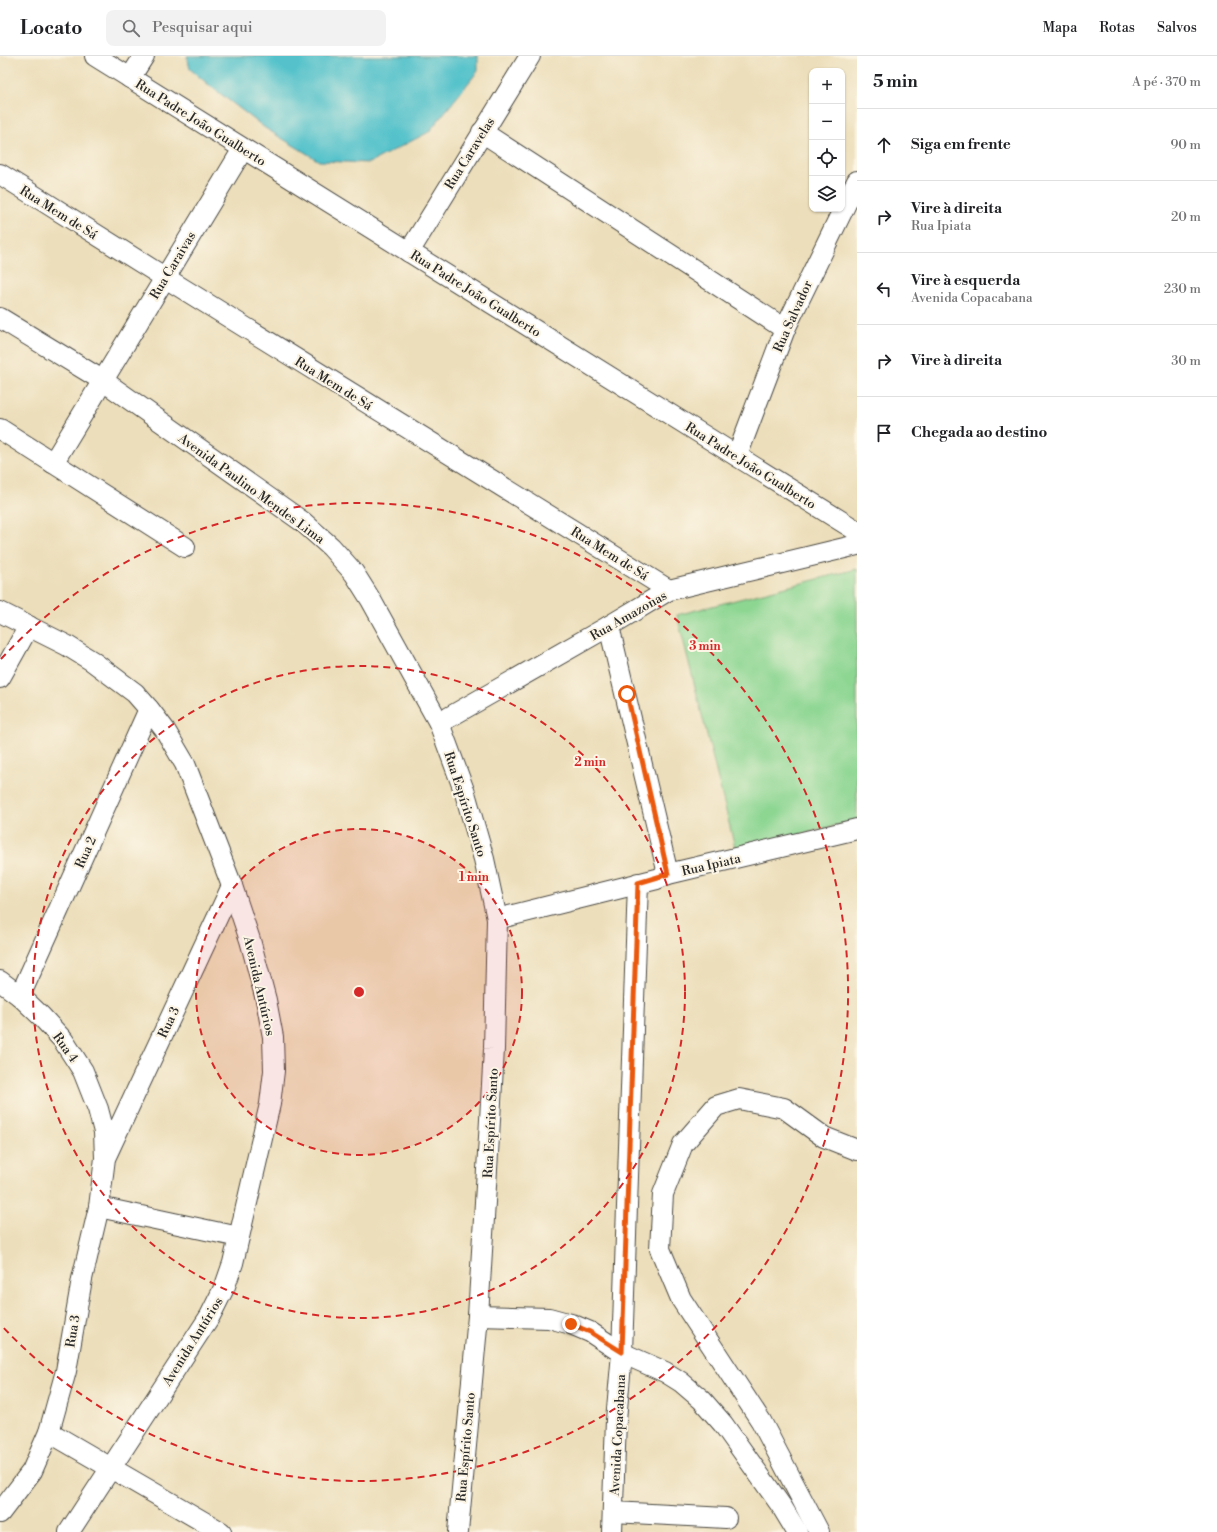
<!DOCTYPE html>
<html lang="pt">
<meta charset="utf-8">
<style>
:root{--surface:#fff;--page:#f2f2f2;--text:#202124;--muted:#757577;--line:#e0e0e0}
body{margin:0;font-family:"Libre Bodoni",serif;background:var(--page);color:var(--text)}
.controls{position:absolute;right:12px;top:12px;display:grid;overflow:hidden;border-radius:8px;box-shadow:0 1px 3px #0004}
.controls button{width:36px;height:36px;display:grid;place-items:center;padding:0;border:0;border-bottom:1px solid var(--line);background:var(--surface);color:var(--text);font:20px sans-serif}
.stop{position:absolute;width:12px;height:12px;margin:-9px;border:3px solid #ea580c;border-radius:50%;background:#fff}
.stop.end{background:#ea580c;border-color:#fff;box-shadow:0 1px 4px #0008}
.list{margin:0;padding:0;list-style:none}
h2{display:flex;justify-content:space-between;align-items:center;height:52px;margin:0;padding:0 16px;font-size:17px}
h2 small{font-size:13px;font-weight:400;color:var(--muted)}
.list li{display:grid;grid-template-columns:26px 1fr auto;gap:12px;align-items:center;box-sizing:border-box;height:72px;padding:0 16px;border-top:1px solid var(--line)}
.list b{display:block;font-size:15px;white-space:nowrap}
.list p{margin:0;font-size:13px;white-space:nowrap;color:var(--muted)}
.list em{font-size:13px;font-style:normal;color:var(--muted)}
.icon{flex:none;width:22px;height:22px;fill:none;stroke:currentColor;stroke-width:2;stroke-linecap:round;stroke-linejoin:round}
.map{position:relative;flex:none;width:857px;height:1476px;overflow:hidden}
header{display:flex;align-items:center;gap:24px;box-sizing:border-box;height:56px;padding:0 20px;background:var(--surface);border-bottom:1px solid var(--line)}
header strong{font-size:19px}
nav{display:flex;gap:22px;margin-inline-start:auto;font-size:14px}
.search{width:280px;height:36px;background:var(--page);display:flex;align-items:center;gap:10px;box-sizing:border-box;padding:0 14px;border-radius:8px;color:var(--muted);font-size:15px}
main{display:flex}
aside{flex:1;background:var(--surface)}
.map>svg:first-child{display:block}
.green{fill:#8cd692;stroke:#5c805e}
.water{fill:#54c2cb;stroke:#40767b}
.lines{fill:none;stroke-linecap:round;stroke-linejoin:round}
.minor-casing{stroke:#484640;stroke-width:22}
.minor{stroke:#fff;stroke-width:20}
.route{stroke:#ea580c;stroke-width:5}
.ring{fill:none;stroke:#d62828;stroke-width:2;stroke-dasharray:7 5}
.labels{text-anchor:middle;stroke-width:4;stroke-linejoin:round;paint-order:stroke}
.street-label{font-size:13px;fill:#2b2b2b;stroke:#fcf5e5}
.centre{fill:#d62828;stroke:#fcf5e5;stroke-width:2}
.ring-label{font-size:12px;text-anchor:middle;font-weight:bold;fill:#d62828;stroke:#fcf5e5;stroke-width:4;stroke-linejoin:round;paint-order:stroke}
</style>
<header>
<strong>Locato</strong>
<div class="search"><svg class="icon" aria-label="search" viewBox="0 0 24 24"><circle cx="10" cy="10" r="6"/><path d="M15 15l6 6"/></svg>Pesquisar aqui</div>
<nav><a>Mapa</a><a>Rotas</a><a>Salvos</a></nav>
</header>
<main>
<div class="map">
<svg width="857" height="1476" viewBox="0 0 857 1476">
<rect width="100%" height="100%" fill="#fcf5e5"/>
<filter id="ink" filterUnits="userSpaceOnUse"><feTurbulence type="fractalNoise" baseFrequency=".025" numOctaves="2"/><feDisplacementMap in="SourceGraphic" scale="8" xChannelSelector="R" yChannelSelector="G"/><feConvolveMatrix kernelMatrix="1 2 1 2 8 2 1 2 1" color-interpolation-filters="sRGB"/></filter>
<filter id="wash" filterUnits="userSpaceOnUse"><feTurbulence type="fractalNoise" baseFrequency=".012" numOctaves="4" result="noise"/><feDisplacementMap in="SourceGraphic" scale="16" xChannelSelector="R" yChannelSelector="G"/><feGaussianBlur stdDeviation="0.9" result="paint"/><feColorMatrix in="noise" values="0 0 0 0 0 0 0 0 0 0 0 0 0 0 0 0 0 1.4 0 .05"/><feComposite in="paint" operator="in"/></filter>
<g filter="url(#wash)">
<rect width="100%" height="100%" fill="#ecdeba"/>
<polygon class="green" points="857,513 857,764 736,795 677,559"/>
<polygon class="water" points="187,0 478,0 478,15 429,76 369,107 319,105 265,72 209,29 190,13"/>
</g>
<g filter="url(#ink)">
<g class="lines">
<g class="minor-casing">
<g id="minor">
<polyline points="95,0 857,475"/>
<polyline points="130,22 144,0"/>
<polyline points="482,76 785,273"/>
<polyline points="0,118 164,221 669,534"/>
<polyline points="409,196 530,0"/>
<polyline points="0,262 102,324 303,466 331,491 354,517 371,544 439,667 465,737 484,803 497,863 494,993 489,1081 478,1260 458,1476"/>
<polyline points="0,373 185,491"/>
<polyline points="737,400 785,273 857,125"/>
<polyline points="53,407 243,93"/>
<polyline points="0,556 66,589 92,605 135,637 149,653 165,674 185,708 232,830 250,884 266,944 273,981 274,1015 270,1048 233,1207 225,1230 210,1260 69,1476"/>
<polyline points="609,570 668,818"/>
<polyline points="0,622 29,570"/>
<polyline points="439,667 609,570 669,534 857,489"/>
<polyline points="497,863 657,823 668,818 857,773"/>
<polyline points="0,925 20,940 41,960 63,984 83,1015 98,1053 104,1076 105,1102 99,1151 82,1223 66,1315 49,1376 32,1415 0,1457"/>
<polyline points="20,940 149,653"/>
<polyline points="106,1100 232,830"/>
<polyline points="99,1151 239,1181"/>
<polyline points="478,1260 549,1262 571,1268 590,1276 622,1297 665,1316 681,1326 702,1344 723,1368 782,1451 797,1476"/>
<polyline points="49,1376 221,1476"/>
<polyline points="613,1456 726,1462"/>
<polyline points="612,1476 616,1364 622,1297 638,827"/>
<polyline points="819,1476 761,1365 681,1243 660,1193 663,1138 683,1088 716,1050 739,1043 784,1052 824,1081 857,1094"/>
</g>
</g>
<use href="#minor" class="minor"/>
</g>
</g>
<g class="lines" filter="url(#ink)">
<polyline class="route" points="571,1268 590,1276 622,1296 638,827 668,818 627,638"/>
</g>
<circle cx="359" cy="936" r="163" fill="#d62828" fill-opacity=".12"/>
<g class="ring">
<circle cx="359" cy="936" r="163"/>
<circle cx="359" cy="936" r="326"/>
<path d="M1 603A489 489 0 1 1 1 1269"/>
</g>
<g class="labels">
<g class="street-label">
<text transform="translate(201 66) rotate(32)" y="5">Rua Padre João Gualberto</text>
<text transform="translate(469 97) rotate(-58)" y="5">Rua Caravelas</text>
<text transform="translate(59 156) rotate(32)" y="5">Rua Mem de Sá</text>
<text transform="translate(172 209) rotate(-59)" y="5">Rua Caraivas</text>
<text transform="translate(476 237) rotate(32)" y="5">Rua Padre João Gualberto</text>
<text transform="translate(792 260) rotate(-66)" y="5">Rua Salvador</text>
<text transform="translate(334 327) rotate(32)" y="5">Rua Mem de Sá</text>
<text transform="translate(751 409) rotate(32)" y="5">Rua Padre João Gualberto</text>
<text transform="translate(252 432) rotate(36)" y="5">Avenida Paulino Mendes Lima</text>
<text transform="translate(610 497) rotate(32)" y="5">Rua Mem de Sá</text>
<text transform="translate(628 559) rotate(-30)" y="5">Rua Amazonas</text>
<text transform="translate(466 748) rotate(72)" y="5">Rua Espírito Santo</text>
<text transform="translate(85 796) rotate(-66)" y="5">Rua 2</text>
<text transform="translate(711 808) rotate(-13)" y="5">Rua Ipiata</text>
<text transform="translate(260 930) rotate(77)" y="5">Avenida Antúrios</text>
<text transform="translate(168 966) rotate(-65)" y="5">Rua 3</text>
<text transform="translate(66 991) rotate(54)" y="5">Rua 4</text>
<text transform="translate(490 1067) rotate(-87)" y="5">Rua Espírito Santo</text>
<text transform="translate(72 1275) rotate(-81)" y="5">Rua 3</text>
<text transform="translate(192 1285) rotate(-58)" y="5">Avenida Antúrios</text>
<text transform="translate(617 1379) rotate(-87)" y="5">Avenida Copacabana</text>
<text transform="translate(465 1391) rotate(-85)" y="5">Rua Espírito Santo</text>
</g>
</g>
<circle cx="359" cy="936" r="6" class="centre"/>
<g class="ring-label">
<text x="705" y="594">3 min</text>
<text x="590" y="710">2 min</text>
<text x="474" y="825">1 min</text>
</g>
</svg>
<div class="controls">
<button>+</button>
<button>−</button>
<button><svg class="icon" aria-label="locate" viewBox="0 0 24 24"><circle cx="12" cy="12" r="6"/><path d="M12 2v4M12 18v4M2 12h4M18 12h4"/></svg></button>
<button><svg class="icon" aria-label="layers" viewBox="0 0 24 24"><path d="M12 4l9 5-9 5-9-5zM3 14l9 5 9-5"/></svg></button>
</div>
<div class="stop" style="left:627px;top:638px"></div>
<div class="stop end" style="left:571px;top:1268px"></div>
</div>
<aside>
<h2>5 min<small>A pé · 370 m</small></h2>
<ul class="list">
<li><svg class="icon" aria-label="ahead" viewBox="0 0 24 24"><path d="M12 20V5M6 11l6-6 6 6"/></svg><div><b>Siga em frente</b></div><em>90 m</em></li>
<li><svg class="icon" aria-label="right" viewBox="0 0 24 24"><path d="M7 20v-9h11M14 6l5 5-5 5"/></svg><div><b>Vire à direita</b><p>Rua Ipiata</p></div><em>20 m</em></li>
<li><svg class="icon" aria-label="left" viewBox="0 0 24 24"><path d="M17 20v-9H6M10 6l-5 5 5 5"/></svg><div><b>Vire à esquerda</b><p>Avenida Copacabana</p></div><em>230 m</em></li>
<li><svg class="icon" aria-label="right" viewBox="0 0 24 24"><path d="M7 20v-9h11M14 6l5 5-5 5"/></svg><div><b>Vire à direita</b></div><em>30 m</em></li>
<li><svg class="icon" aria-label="arrive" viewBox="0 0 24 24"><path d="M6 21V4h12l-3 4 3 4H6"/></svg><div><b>Chegada ao destino</b></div></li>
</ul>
</aside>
</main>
